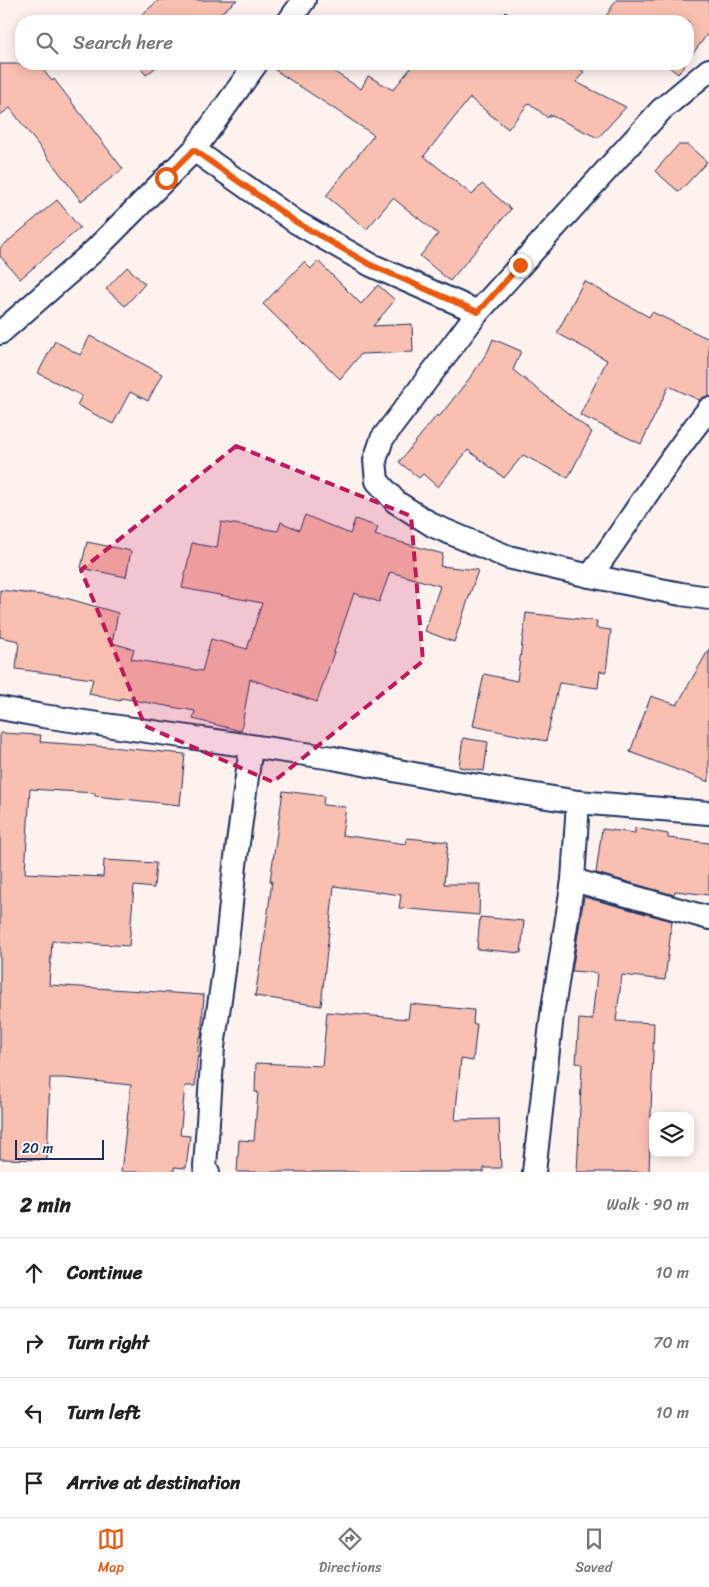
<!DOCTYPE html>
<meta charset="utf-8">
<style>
:root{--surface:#fff;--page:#f2f2f2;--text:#222;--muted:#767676;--line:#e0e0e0;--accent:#ea580c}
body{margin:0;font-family:Sriracha,sans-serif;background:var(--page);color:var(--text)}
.controls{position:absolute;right:15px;bottom:15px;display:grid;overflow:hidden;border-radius:10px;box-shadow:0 2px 12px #0003}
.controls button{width:45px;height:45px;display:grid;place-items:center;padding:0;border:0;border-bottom:1px solid var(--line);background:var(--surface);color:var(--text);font:25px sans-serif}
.scale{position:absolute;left:15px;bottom:12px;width:89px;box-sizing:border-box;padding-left:5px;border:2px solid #1b2f5e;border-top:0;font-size:14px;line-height:18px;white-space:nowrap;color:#1b2f5e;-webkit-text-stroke:4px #fff;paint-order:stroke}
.stop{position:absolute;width:15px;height:15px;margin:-11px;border:4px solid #ea580c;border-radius:50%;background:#fff}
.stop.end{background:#ea580c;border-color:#fff;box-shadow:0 1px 5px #0008}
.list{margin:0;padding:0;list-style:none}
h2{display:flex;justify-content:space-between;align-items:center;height:65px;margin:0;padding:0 20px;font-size:21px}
h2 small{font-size:16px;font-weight:400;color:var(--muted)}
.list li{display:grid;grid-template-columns:32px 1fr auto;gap:15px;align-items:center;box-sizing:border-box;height:70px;padding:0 20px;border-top:1px solid var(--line)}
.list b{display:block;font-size:19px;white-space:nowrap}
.list em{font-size:16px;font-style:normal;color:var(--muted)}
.icon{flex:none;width:28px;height:28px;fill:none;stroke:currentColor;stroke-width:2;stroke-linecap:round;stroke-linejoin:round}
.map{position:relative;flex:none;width:709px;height:1172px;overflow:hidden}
.search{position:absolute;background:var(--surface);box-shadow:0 2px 12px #0003;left:15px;right:15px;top:15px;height:55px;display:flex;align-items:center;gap:12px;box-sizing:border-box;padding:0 18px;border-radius:20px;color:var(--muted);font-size:19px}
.sheet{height:345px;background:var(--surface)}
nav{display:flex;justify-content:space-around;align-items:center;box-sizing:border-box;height:70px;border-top:1px solid var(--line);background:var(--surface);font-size:14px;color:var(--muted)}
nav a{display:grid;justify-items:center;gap:2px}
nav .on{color:var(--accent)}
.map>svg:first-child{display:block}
.building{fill:#f9bfb1;stroke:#1b2f5e}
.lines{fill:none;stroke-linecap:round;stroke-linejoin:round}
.street-casing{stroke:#1b2f5e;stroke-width:26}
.street{stroke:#fff;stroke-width:22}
.route{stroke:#ea580c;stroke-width:6}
.marked{fill:#c2185b;fill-opacity:0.2;stroke:#c2185b;stroke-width:4;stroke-dasharray:10 6;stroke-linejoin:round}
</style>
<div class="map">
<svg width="709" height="1172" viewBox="0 0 709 1172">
<rect width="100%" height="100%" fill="#fef2ef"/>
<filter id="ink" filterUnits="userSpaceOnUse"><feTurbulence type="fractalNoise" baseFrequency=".02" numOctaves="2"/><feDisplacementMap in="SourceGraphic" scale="10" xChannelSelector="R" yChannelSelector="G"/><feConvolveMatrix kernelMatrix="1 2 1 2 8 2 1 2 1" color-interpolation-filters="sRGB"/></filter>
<g filter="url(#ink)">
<g class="building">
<polygon points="159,0 237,0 211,21 134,21"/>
<polygon points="616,0 709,0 709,32 688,60 688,21 610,21 605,18"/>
<polygon points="506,12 518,21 498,21"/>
<polygon points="0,64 38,64 52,81 54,79 123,169 81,201 10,108 0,115"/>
<polygon points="137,64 160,64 146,75"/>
<polygon points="269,64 322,64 361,89 368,76 393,90 414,64 573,64 584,72 576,82 626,107 598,138 550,115 548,118 529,103 508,129 470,98 424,156 472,195 482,184 511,209 450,281 420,256 438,234 393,198 367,229 326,196 374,135 269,66"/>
<polygon points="665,64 685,64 678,74"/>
<polygon points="678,145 688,145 707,162 679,192 655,171"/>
<polygon points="57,200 80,228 20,279 0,256 0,248"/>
<polygon points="318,261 361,304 378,285 395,300 373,326 412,324 413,352 361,354 340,379 263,304 304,262 311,269"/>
<polygon points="127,267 145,284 125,306 106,289"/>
<polygon points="584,281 649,317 652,312 709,339 709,396 704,397 699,400 669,386 641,444 580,415 607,360 557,333"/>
<polygon points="90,336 162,374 148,401 130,392 113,424 77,405 82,396 38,373 55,341 80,355"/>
<polygon points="493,339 521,351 513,370 592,432 568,478 523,455 504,478 468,450 438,487 423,474 419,478 399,462 437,415 439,417 472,375 488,351"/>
<polygon points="305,515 350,534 355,519 378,527 375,535 443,554 440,566 478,570 454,642 425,631 440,586 390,572 379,602 354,593 317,702 250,679 241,731 193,719 195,711 121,698 120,701 89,694 93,679 16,669 19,641 0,637 0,590 66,598 118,613 112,643 134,649 131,659 202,671 211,639 247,649 262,603 182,588 192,543 217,548 221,522 278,531 281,522 299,530"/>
<polygon points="87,542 131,551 126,577 81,568"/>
<polygon points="526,613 597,621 596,628 611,630 606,672 600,671 598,688 559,683 546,741 473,726 484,674 517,681"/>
<polygon points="709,649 709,782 630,752 651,696 677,705"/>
<polygon points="0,733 41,735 40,742 110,747 185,754 180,805 95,796 95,793 30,789 25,873 103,877 104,860 156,863 154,888 134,886 129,946 52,941 49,985 204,995 201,1038 199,1038 195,1086 185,1086 180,1135 190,1136 186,1168 174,1167 174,1172 121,1172 131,1085 64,1078 50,1078 47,1160 0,1159"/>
<polygon points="463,738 488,742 484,771 459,767"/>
<polygon points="283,791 324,796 323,805 346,807 342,835 406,844 407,838 448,842 444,884 480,884 479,915 399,908 401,895 334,886 321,1006 255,996 260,965 261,965 272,881 270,881"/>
<polygon points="635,828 668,834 668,838 709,843 709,895 675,891 674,895 596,873 602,829 635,833"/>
<polygon points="584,897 672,921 665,980 622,975 616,1021 654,1023 649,1172 577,1172 582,1064 576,1063 579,1019 592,1020 597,973 572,971"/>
<polygon points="480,917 524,921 521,953 477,949"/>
<polygon points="410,1004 474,1010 473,1024 477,1024 473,1061 461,1059 455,1120 499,1119 501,1168 484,1168 484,1172 237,1172 239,1140 254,1141 258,1092 255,1092 256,1063 322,1066 327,1012 408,1019"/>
</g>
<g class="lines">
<g class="street-casing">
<g id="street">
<polyline points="289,21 304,0"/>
<polyline points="709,70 661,110 478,312 382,439 375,460 377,481 396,502 434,526 508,557 590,576 681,594 709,598"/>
<polyline points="194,150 296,222 371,265 478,312"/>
<polyline points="0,333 95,250 194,150 256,64"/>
<path d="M590,576C631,521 665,462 709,409"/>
<polyline points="0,708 43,716 333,758 454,782 578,802 709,813"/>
<polyline points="573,880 709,918"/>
<polyline points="208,1172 205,1167 213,1047 224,971 235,865 251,747"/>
<polyline points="534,1172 552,1015 573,880 578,802"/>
</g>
</g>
<use href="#street" class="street"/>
</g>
</g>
<g class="lines" filter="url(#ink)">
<polyline class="route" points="166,178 194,150 296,222 371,265 478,312 520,265"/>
</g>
<path class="marked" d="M236,446L411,516L423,661L273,782L145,726L81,570Z"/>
</svg>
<div class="controls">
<button><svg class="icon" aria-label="layers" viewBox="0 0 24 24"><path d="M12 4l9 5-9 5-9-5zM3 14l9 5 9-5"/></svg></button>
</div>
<div class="scale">20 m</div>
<div class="stop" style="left:166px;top:178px"></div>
<div class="stop end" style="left:520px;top:265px"></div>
<div class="search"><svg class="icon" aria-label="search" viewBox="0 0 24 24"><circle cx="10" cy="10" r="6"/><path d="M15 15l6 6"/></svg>Search here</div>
</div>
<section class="sheet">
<h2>2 min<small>Walk · 90 m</small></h2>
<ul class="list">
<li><svg class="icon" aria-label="ahead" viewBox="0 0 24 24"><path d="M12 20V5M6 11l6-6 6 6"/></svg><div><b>Continue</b></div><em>10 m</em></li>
<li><svg class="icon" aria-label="right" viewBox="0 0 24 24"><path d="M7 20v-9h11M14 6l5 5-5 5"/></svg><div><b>Turn right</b></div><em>70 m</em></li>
<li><svg class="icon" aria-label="left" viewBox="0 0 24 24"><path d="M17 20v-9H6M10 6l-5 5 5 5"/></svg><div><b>Turn left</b></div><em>10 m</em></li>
<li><svg class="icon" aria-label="arrive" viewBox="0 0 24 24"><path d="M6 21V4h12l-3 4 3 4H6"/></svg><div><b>Arrive at destination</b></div></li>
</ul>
</section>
<nav>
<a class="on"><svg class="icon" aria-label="map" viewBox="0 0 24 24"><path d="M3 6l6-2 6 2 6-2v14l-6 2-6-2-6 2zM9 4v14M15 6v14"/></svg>Map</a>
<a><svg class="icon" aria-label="directions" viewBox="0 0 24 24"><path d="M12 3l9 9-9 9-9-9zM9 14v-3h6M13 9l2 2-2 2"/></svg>Directions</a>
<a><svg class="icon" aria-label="saved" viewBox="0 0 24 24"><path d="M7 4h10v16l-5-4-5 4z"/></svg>Saved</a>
</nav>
